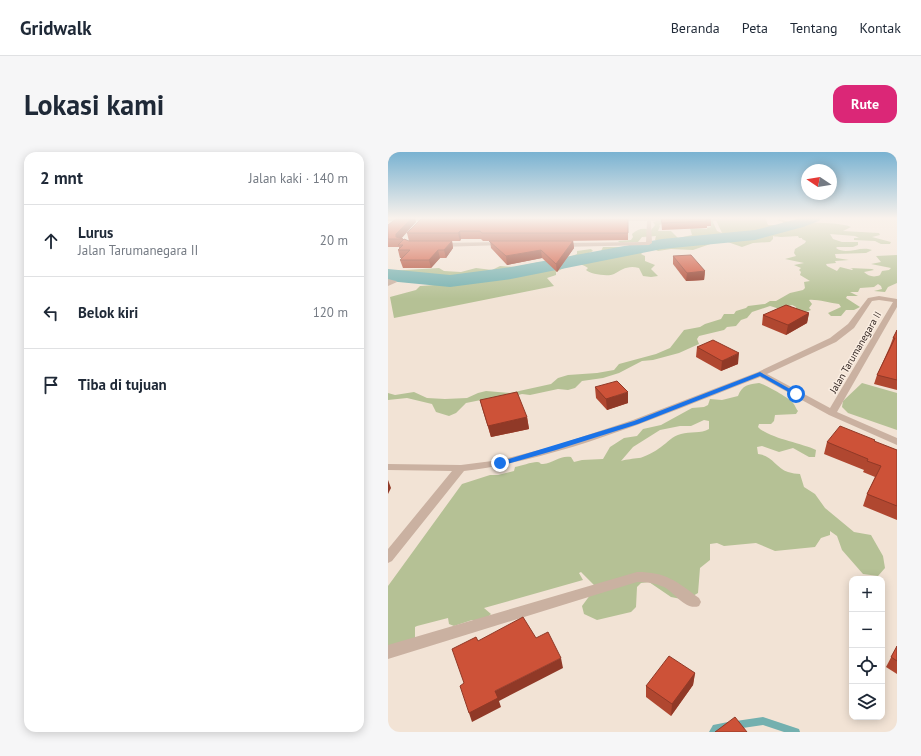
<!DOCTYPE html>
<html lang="id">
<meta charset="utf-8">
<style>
:root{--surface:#fff;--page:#f6f6f7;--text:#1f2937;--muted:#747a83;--line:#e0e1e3;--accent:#db2777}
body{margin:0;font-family:"PT Sans",sans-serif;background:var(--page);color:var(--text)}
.controls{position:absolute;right:12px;bottom:12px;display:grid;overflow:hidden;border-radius:8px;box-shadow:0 2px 10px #0003}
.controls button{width:36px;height:36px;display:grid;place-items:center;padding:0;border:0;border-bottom:1px solid var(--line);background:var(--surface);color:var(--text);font:20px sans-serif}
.compass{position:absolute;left:413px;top:12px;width:36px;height:36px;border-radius:50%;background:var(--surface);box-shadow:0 2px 10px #0003;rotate:282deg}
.stop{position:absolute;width:12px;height:12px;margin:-9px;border:3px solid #1a73e8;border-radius:50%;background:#fff}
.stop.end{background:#1a73e8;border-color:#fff;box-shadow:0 1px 4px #0008}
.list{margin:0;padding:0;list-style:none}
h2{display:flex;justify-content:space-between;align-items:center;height:52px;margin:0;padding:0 16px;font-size:17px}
h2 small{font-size:13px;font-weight:400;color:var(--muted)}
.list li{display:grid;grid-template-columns:26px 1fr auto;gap:12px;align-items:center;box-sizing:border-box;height:72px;padding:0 16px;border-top:1px solid var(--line)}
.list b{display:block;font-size:15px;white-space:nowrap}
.list p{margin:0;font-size:13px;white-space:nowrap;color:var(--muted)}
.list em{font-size:13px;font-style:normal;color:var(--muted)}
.icon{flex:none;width:22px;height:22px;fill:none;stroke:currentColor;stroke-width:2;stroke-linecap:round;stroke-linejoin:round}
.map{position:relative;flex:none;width:509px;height:580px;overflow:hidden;border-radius:12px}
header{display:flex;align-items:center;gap:24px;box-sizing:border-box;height:56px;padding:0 20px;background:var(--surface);border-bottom:1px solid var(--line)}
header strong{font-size:19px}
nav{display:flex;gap:22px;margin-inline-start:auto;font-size:14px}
.intro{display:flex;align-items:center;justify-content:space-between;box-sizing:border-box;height:96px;padding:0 24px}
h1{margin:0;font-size:28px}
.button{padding:10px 18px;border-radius:12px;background:var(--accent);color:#fff;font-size:14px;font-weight:700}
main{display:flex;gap:24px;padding:0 24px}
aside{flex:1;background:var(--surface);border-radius:12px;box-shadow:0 2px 10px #0003}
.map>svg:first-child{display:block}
.green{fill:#b5c195;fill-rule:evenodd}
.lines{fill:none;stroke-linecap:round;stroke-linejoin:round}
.stream{fill:#73b0af;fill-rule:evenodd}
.river{fill:#73b0af;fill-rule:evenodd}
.street{fill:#cab1a1;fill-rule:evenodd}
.wall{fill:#b04730}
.shaded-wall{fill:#903927}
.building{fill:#cd5238;stroke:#903927}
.route{fill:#1a73e8}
.labels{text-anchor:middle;stroke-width:3;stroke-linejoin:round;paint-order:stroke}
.street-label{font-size:10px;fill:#342824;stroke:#faede1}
</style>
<header>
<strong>Gridwalk</strong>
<nav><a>Beranda</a><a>Peta</a><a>Tentang</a><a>Kontak</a></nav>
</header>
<div class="intro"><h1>Lokasi kami</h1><a class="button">Rute</a></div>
<main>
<aside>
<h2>2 mnt<small>Jalan kaki · 140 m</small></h2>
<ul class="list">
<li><svg class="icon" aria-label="ahead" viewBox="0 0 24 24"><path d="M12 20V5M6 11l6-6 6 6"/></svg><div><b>Lurus</b><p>Jalan Tarumanegara II</p></div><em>20 m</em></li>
<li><svg class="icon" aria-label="left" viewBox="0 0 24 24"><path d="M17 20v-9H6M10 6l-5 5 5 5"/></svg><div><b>Belok kiri</b></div><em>120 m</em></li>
<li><svg class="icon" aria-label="arrive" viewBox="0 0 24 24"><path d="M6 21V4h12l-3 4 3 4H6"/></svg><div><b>Tiba di tujuan</b></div></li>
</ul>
</aside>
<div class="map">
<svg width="509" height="580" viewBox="0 0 509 580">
<rect width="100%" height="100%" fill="#f2e3d5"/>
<g class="green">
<path d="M415,66L419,70L417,71C426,70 457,71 463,75L455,79L491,81L492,83L484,85L503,90L502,92H493L487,89L466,88V86H471L467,84L442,82L445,87L454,90H470V93L465,95H449L448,96C459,104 472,93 484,98L478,101L447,102L448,106L461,108L447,109L448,111L438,112L439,114L449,119L452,115L464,118L465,117L462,116L484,117L486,118L476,120C480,124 486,126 492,123L494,119L501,118L503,116L483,112L493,110L488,104L509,103V131L500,135L497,140L486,139L494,137L493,134L490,132L486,135L472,136L470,140H462L470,144H459L458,146L472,155L466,158H458L453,164H443L440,161L453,155L451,152C442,151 428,147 421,148L424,152L421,156L423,158L418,160H409L408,155L404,153L392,157L382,154L364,160L359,166L353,168L348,174L339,175L336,178L311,184L309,187L311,192L291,201L265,208L254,209L231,221L215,226L194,229L187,236L180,238L170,237L142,243L134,242L115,247L93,248L78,251L68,261L61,264L48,260L44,252L19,246L0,248V241L7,243L26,240L39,246L57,247L79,246L90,241L98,239L122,241L163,232L170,226L180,223L209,221L226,218L231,212L268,202L282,196L296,178L312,175L317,172L333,167L336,162H346L348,159L358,156L360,154L377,152L382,149H388L402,141L415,138L417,136L416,130L422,129L412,123L413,120L411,118L413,116L406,113L416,111L397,107L408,104L406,101L407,97L417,91L418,89L414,87V86H411L410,84C402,84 392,86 385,84V87L382,90L365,91L354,95L334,88L305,98L283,97L270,99L266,97L270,93L269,91L279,89L267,88L268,84L254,85L250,90L232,91L230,89L243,88L245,85L244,82C251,76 255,76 263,78L267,73L265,70L271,68L280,70L271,73L272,74L270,79H283L290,86L304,83L302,76L319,77V76L323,75L321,71H303L324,68L329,79L334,81L328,68H378L380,73H395V70L389,68C397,66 403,74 409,67Z"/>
<path d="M250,94L253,96H259L253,102L257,104V109L267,113L263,117L270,124L263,125L255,124L251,116C239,113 234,118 226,122C220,125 202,122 198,118L200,116C193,111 187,111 178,113V115L168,120V123L159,126L166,134L6,166L2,145L28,138L32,134L47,133L54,130L35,127L17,129L0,127V119L51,116L56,119L73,120L88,116L104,118L112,114L127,115L151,110L165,111L189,102V99L203,97L205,99L199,102L204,103L213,99L215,95H233L237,98Z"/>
<path d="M371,231C378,233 401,246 405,251C407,253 408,257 410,259L408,262L387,263L386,269L383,272H371L370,275C380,286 413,291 428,298L427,305H421L405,296L391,300L374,294L369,295L370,302C384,303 388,316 400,320C404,321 408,322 412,322L416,335L427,342L437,356L466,380L483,383L495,404L497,416L490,424L475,422L454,398L449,384L442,379V383L433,386L427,395L387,399L368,391L336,394L329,391L322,392V408L312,416L310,441L298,448L283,445L261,430L253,431L249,435L248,455L243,460L209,468L196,462L194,454L208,435L193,420L191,421L195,428L96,456L103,462L95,470L84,468L66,474L61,472L60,466L29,474L27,475V486L0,497V434L74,332L102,323H110L126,319L127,315C133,314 143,310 149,310C155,311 150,312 155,312C166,311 172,303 183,305L186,310L194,308L215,307L222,295L236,286L249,284L255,277L273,273L304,256L316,255L320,253L322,247L334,248L350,244C354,233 361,232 371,231ZM316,268L321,269V277C313,282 302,279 293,282C284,284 280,290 273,295C268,299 255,306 251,306C244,307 240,307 233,309L245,295L272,278L292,274H303Z"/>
<polygon points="474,231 509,241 509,278 460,261 454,255 455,249"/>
</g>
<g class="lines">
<g class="stream">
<polygon points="375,565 411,577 412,580 396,580 375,573 348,577 345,576 344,573 345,570 348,569"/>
<polygon points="340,570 343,571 344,574 343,577 330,580 321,580 325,573"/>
</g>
<polygon class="river" points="413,66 433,66 431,69 415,75 367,88 274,97 123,127 62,135 0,129 0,117 62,123 123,115 274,87 367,78"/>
<g class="street">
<polygon points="259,66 286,67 288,68 286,69 263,69 264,91 261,93 173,95 170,93 173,91 258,90 259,69 228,69 226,68 228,67"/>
<polygon points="377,66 379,68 310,69 308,68 310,67"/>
<polygon points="0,67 44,67 46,68 44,69 0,69"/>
<polygon points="115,90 117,91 117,93 51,95 48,93 51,91"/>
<polygon points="0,127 8,129 9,130 0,134"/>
<path d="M491,144L509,147V155L449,260L509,286V293L441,263L372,225C276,262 179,306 76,319L4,409L0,411V397L64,319L0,318V312L73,313L112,308L163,295L245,268L370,220L442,186L460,172L480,146ZM491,148L505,150L442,256L379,222L448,190L466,176L484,149Z"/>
<path d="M249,420C278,420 288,429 311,446L313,450L311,454C298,459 287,441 276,435C267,431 259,430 249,430L0,507V493Z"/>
</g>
</g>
<g class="wall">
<polygon points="240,66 240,88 175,89 185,89 186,96 169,120 154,106 119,113 103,96 102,89 95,89 93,87 73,87 72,89 64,89 65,96 58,106 52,106 43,116 15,116 12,108 14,106 12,106 10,98 11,97 11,95 0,95 0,73 28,70 13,86 15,87 16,88 21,89 19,81"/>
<polygon points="273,66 323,66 323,74 319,74 319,76 274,78"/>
<polygon points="285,104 317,119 316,128 298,129 285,112"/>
<polygon points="421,161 419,171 398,183 374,173 375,163"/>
<polygon points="509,178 509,238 486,232 489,223 502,194 505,186"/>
<polygon points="309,195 350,212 333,219 308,205"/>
<polygon points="207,235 240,251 219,258 208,246"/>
<polygon points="92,248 139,265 141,277 103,285 95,259"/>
<polygon points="439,290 486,290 509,298 509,368 475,354 479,342 487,325 475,320 476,318 436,302"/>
<polygon points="509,494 509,522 498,515"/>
<polygon points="307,521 305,533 283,564 258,545 258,534"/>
</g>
<g class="shaded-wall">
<polygon points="24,66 27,66 28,70 13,87 9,87 8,82"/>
<polygon points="72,79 73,87 72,89 70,81"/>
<polygon points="64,89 65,96 58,106 56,98"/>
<polygon points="185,89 186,96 169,120 168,112"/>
<polygon points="50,98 52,106 43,116 41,108"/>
<polygon points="153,98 154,106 119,113 118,104"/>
<polygon points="317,119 316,128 298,129 299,121"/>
<polygon points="421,161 419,171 398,183 400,173"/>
<polygon points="351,201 350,212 333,219 334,209"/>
<polygon points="240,240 240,251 219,258 218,247"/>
<polygon points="139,265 141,277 103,285 100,274"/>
<polygon points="0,328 3,336 0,342"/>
<polygon points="173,506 175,516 111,549 113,555 84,570 81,561 107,539"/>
<polygon points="307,521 305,533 283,564 284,552"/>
</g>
<g class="building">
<polygon points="9,66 24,66 8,82 8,85 15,87 0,87 0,73"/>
<polygon points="34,66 240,66 240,81 94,81 92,79 72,79 70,81 19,81"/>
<polygon points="273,66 323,66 323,67 318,67 319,69 274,71"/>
<polygon points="16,87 21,89 64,89 56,98 50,98 41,108 12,108 22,98 10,98 15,93 10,93"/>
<polygon points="101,89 185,89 168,112 153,98 118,104"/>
<polygon points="303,103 317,119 299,121 285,104"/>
<polygon points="398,153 421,161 400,173 375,163"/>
<polygon points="509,178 509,228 489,223 507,186 505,186"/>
<polygon points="325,188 351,201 334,209 309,195"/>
<polygon points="229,229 240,240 218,247 207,235"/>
<polygon points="129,240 139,265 100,274 92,248"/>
<polygon points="452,274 487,288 486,289 509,298 509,354 479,342 493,314 479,309 480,307 439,290"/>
<polygon points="135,465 148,486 160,480 173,506 107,539 110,546 81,561 72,534 76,531 64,497 88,485 90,489"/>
<polygon points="509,494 509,509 503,505"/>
<polygon points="281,504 307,521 284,552 258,534"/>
<polygon points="347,565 359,580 327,580"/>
</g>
<linearGradient id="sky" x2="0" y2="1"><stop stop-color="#79b2d1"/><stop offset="0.45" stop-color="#f9f2ec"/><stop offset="1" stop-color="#f9f2ec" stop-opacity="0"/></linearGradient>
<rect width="509" height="147" fill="url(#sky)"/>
<polygon class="route" points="372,220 411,242 406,243 372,224 250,272 168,298 112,314 108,311 246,269"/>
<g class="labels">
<g class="street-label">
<text transform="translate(467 200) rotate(-60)" y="4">Jalan Tarumanegara II</text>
</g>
</g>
</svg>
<div class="controls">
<button>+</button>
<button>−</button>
<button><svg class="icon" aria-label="locate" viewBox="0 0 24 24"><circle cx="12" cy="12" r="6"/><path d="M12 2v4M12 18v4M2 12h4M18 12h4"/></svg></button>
<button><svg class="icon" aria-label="layers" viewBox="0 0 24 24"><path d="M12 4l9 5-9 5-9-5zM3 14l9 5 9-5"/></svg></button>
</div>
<svg class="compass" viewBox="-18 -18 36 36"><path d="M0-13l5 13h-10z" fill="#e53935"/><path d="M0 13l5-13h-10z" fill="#747a83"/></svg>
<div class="stop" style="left:408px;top:242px"></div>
<div class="stop end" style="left:112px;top:311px"></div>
</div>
</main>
